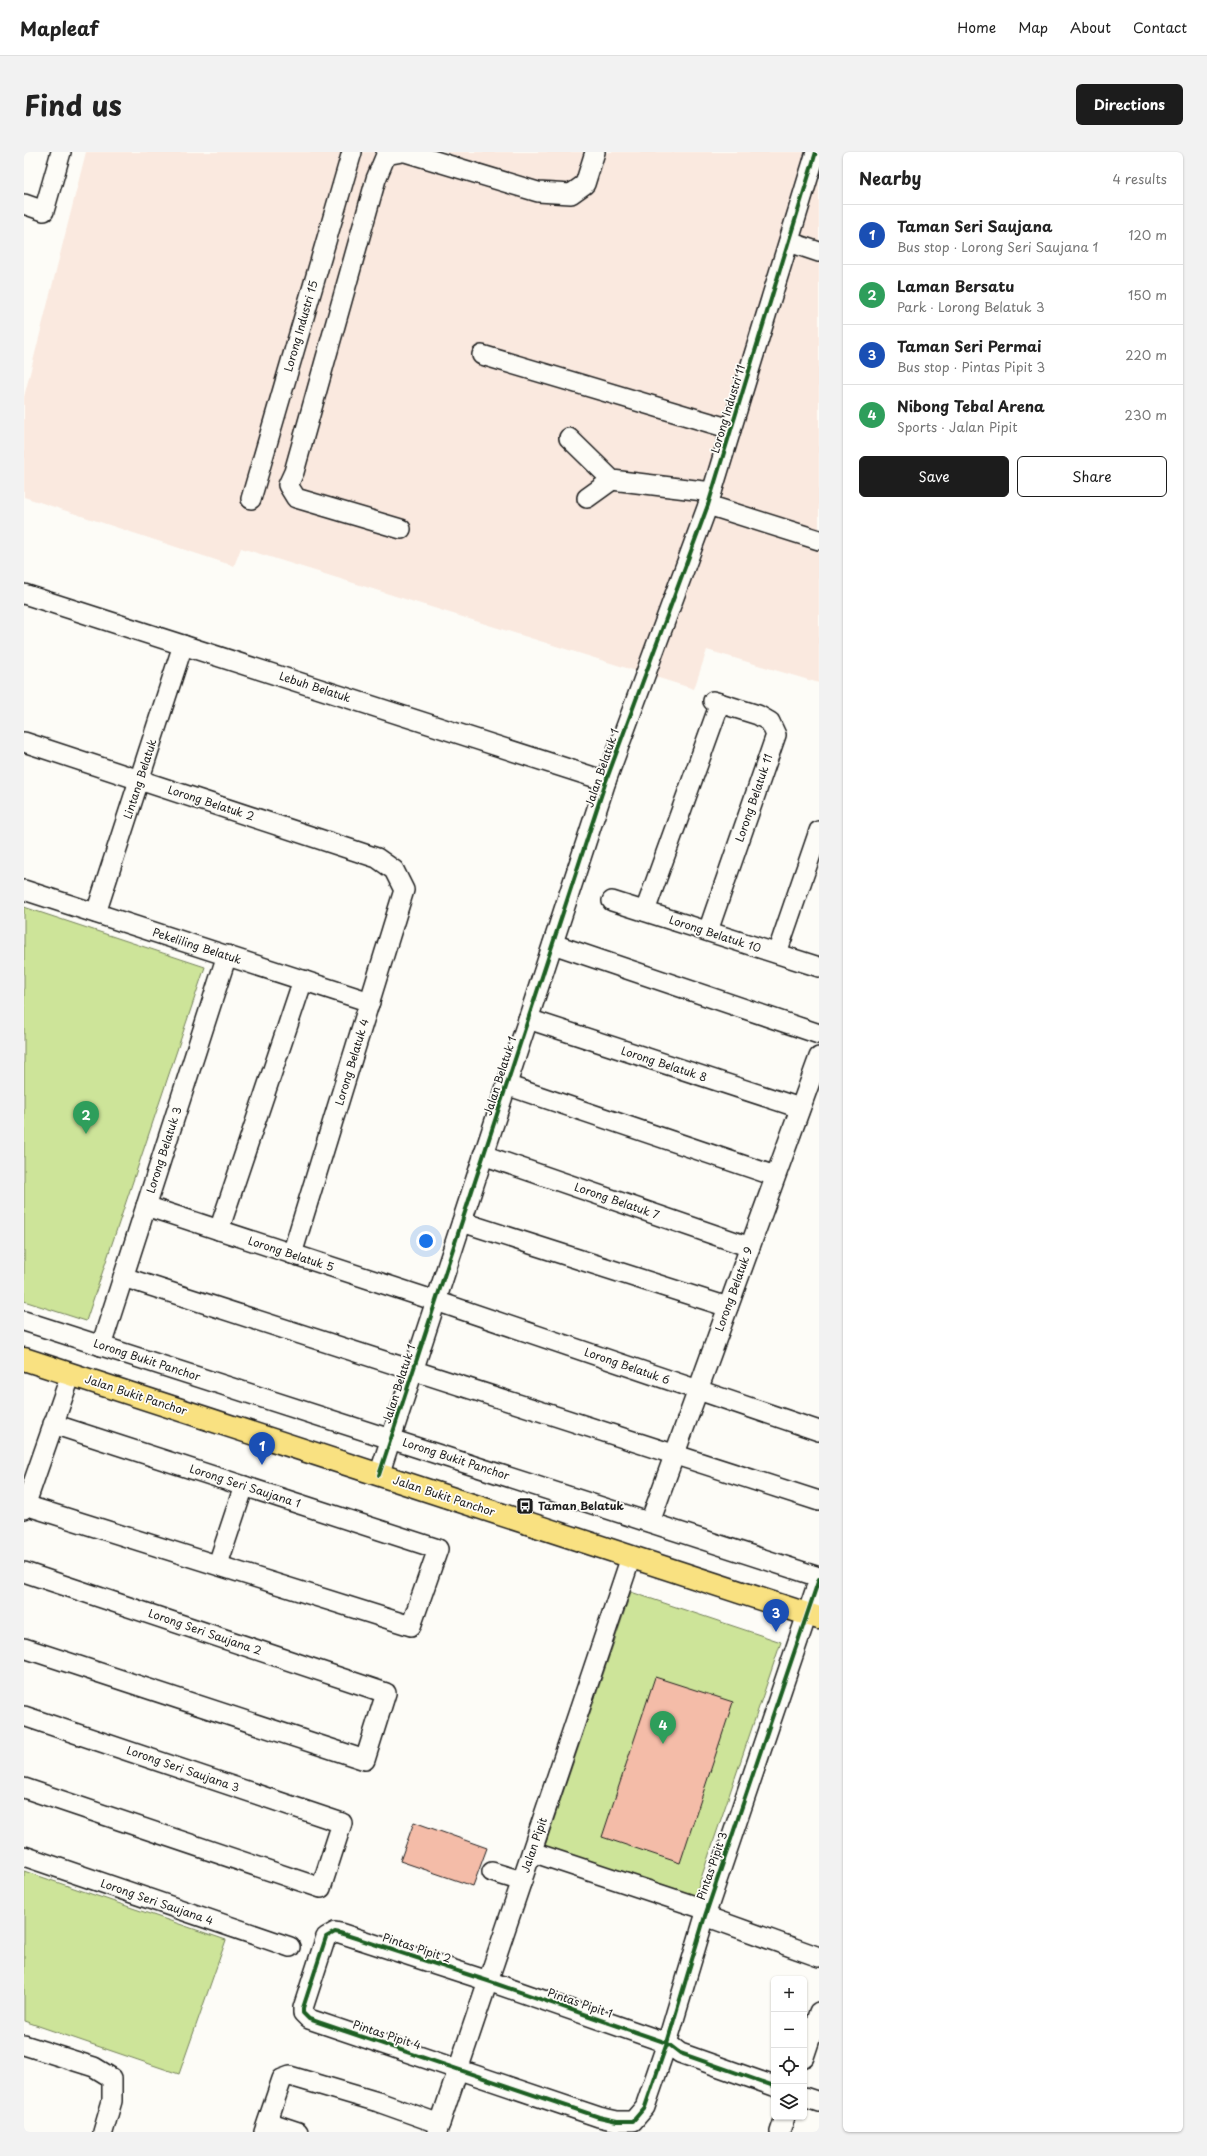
<!DOCTYPE html>
<meta charset="utf-8">
<style>
:root{--surface:#fff;--page:#f2f2f2;--text:#222;--muted:#767676;--line:#e0e0e0;--accent:#1c1c1c}
body{margin:0;font-family:"Playpen Sans",sans-serif;background:var(--page);color:var(--text)}
.controls{position:absolute;right:12px;bottom:12px;display:grid;overflow:hidden;border-radius:6px;box-shadow:0 1px 3px #0004}
.controls button{width:36px;height:36px;display:grid;place-items:center;padding:0;border:0;border-bottom:1px solid var(--line);background:var(--surface);color:var(--text);font:20px sans-serif}
.you{position:absolute;left:402px;top:1089px;width:14px;height:14px;margin:-10px;border:3px solid #fff;border-radius:50%;background:#1a73e8;box-shadow:0 0 0 6px #1a73e833}
.badge{display:grid;place-items:center;width:26px;height:26px;border-radius:50%;background:var(--accent);color:#fff;font-size:13px;font-weight:700}
.pin{position:absolute;translate:-50% -33px;filter:drop-shadow(0 1px 2px #0008)}
.pin::after{content:'';position:absolute;top:21px;width:14px;height:12px;background:inherit;clip-path:polygon(0 0,100% 0,50% 100%)}
.list{margin:0;padding:0;list-style:none}
h2{display:flex;justify-content:space-between;align-items:center;height:52px;margin:0;padding:0 16px;font-size:17px}
h2 small{font-size:13px;font-weight:400;color:var(--muted)}
.list li{display:grid;grid-template-columns:26px 1fr auto;gap:12px;align-items:center;box-sizing:border-box;height:60px;padding:0 16px;border-top:1px solid var(--line)}
.list b{display:block;font-size:15px;white-space:nowrap}
.list p{margin:0;font-size:13px;white-space:nowrap;color:var(--muted)}
.list em{font-size:13px;font-style:normal;color:var(--muted)}
.actions{display:flex;gap:8px;padding:12px 16px}
.actions a{flex:1;padding:9px 0;border:1px solid var(--accent);border-radius:6px;text-align:center;font-size:14px;color:var(--accent)}
.actions .main{background:var(--accent);color:#fff}
.icon{flex:none;width:22px;height:22px;fill:none;stroke:currentColor;stroke-width:2;stroke-linecap:round;stroke-linejoin:round}
.map{position:relative;flex:none;width:795px;height:1980px;overflow:hidden;border-radius:6px}
header{display:flex;align-items:center;gap:24px;box-sizing:border-box;height:56px;padding:0 20px;background:var(--surface);border-bottom:1px solid var(--line)}
header strong{font-size:19px}
nav{display:flex;gap:22px;margin-inline-start:auto;font-size:14px}
.intro{display:flex;align-items:center;justify-content:space-between;box-sizing:border-box;height:96px;padding:0 24px}
h1{margin:0;font-size:28px}
.button{padding:10px 18px;border-radius:6px;background:var(--accent);color:#fff;font-size:14px;font-weight:700}
main{display:flex;gap:24px;padding:0 24px}
aside{flex:1;background:var(--surface);border-radius:6px;box-shadow:0 1px 3px #0004}
.map>svg:first-child{display:block}
.built{fill:#fae9df}
.green{fill:#cde499;stroke:#74805a}
.building{fill:#f4bca8;stroke:#1c1c1c}
.lines{fill:none;stroke-linecap:round;stroke-linejoin:round}
.minor-casing{stroke:#1c1c1c;stroke-width:22}
.major-casing{stroke:#1c1c1c;stroke-width:25}
.minor{stroke:#fdfcf7;stroke-width:19}
.major{stroke:#f9e181;stroke-width:22}
.cycleway-casing{stroke:#fdfcf7;stroke-width:6}
.cycleway{stroke:#1b5e20;stroke-width:4}
.labels{text-anchor:middle;stroke-width:3.5;stroke-linejoin:round;paint-order:stroke}
.street-label{font-size:11px;fill:#1c1c1c;stroke:#fdfcf7}
.poi-label{font-size:11px;font-weight:bold;fill:#1c1c1c;stroke:#fdfcf7;text-anchor:start}
</style>
<header>
<strong>Mapleaf</strong>
<nav><a>Home</a><a>Map</a><a>About</a><a>Contact</a></nav>
</header>
<div class="intro"><h1>Find us</h1><a class="button">Directions</a></div>
<main>
<div class="map">
<svg width="795" height="1980" viewBox="0 0 795 1980">
<rect width="100%" height="100%" fill="#fdfcf7"/>
<filter id="ink" filterUnits="userSpaceOnUse"><feTurbulence type="fractalNoise" baseFrequency=".025" numOctaves="2"/><feDisplacementMap in="SourceGraphic" scale="8" xChannelSelector="R" yChannelSelector="G"/><feConvolveMatrix kernelMatrix="1 2 1 2 8 2 1 2 1" color-interpolation-filters="sRGB"/></filter>
<g filter="url(#ink)">
<polygon class="built" points="62,0 795,0 795,531 683,498 670,537 217,396 210,414 0,345 0,245"/>
<g class="green">
<polygon points="0,755 181,815 62,1169 0,1149"/>
<polygon points="607,1440 757,1490 671,1744 521,1694"/>
<polygon points="0,1719 202,1788 155,1922 0,1869"/>
</g>
<g class="building">
<polygon points="631,1525 709,1550 656,1711 578,1685"/>
<polygon points="390,1670 463,1696 449,1734 376,1709"/>
</g>
<g class="lines">
<g class="minor-casing">
<g id="minor">
<polyline points="381,0 514,40 547,42 561,32 571,0"/>
<polyline points="0,52 20,59 37,0"/>
<polyline points="765,90 795,100"/>
<polyline points="458,203 707,277"/>
<polyline points="545,286 588,328 688,340"/>
<polyline points="563,346 588,328"/>
<polyline points="227,347 328,0"/>
<polyline points="684,353 795,388"/>
<polyline points="377,377 272,346 264,333 270,320 352,27 362,3 378,0"/>
<polyline points="0,442 582,629"/>
<polyline points="0,590 353,706 370,718 380,738 268,1102"/>
<polyline points="0,738 346,850"/>
<polyline points="588,749 795,815"/>
<polyline points="621,759 696,551"/>
<polyline points="72,761 159,493"/>
<polyline points="684,779 752,583 746,570 734,563 689,549"/>
<polyline points="529,792 795,882"/>
<polyline points="753,801 795,679"/>
<polyline points="504,867 776,956"/>
<polyline points="482,933 751,1024"/>
<polyline points="459,1003 726,1095"/>
<polyline points="122,1054 412,1149 795,1279"/>
<polyline points="438,1070 704,1155"/>
<polyline points="195,1078 279,828"/>
<polyline points="99,1125 795,1349"/>
<polyline points="0,1169 795,1425"/>
<polyline points="77,1194 203,803"/>
<polyline points="355,1323 582,629 684,353 792,0"/>
<polyline points="1,1353 387,1474 414,1397 29,1272"/>
<polyline points="0,1357 47,1222"/>
<polyline points="626,1370 795,905"/>
<polyline points="194,1412 220,1334"/>
<polyline points="0,1420 362,1541 341,1608 0,1496"/>
<polyline points="0,1564 318,1671 297,1736 0,1636"/>
<polyline points="508,1700 683,1758"/>
<polyline points="0,1704 266,1795"/>
<polyline points="468,1720 498,1729"/>
<polyline points="681,1764 795,1805"/>
<polyline points="0,1893 70,1915 88,1926 88,1949 79,1980"/>
<polyline points="780,1905 795,1860"/>
<polyline points="750,1934 656,1901 643,1891 464,1829 316,1781 311,1780 302,1785 279,1856 279,1861 285,1867 575,1965 593,1969 609,1969 621,1955 643,1891 681,1764 795,1427"/>
<polyline points="780,1945 795,1950"/>
<polyline points="244,1970 274,1980"/>
<polyline points="240,1980 258,1927 266,1924 354,1950 416,1972"/>
<polyline points="413,1980 607,1405"/>
<polyline points="756,1980 761,1965"/>
</g>
</g>
<g class="major-casing">
<polyline id="major" points="0,1207 795,1466"/>
</g>
<use href="#minor" class="minor"/>
<use href="#major" class="major"/>
<g class="cycleway-casing">
<g id="cycleway">
<polyline points="355,1323 582,629 684,353 792,0"/>
<polyline points="750,1934 656,1901 643,1891 464,1829 316,1781 311,1780 302,1785 279,1856 279,1861 285,1867 575,1965 593,1969 609,1969 621,1955 643,1891 681,1764 795,1427"/>
</g>
</g>
<use href="#cycleway" class="cycleway"/>
</g>
</g>
<defs>
<g id="bus-square" transform="scale(0.9)"><rect x="-9" y="-9" width="18" height="18" rx="4" fill="#1c1c1c" stroke="#fdfcf7"/><path d="M-5-6H5V4H4V6H2V4H-2V6H-4V4H-5ZM-3.5-4V0h7V-4ZM-3.5 1.2v1.5H-2V1.2ZM2 1.2v1.5H3.5V1.2Z" fill="#fff"/></g>
</defs>
<g fill-rule="evenodd">
<use href="#bus-square" x="501" y="1354"/>
</g>
<g class="labels">
<g class="street-label">
<text transform="translate(277 174) rotate(-74)" y="4">Lorong Industri 15</text>
<text transform="translate(704 257) rotate(-73)" y="4">Lorong Industri 11</text>
<text transform="translate(291 535) rotate(18)" y="4">Lebuh Belatuk</text>
<text transform="translate(578 616) rotate(-71)" y="4">Jalan Belatuk 1</text>
<text transform="translate(116 627) rotate(-72)" y="4">Lintang Belatuk</text>
<text transform="translate(730 646) rotate(-71)" y="4">Lorong Belatuk 11</text>
<text transform="translate(187 651) rotate(18)" y="4">Lorong Belatuk 2</text>
<text transform="translate(691 782) rotate(18)" y="4">Lorong Belatuk 10</text>
<text transform="translate(173 794) rotate(18)" y="4">Pekeliling Belatuk</text>
<text transform="translate(328 910) rotate(-73)" y="4">Lorong Belatuk 4</text>
<text transform="translate(640 912) rotate(18)" y="4">Lorong Belatuk 8</text>
<text transform="translate(476 924) rotate(-72)" y="4">Jalan Belatuk 1</text>
<text transform="translate(140 998) rotate(-72)" y="4">Lorong Belatuk 3</text>
<text transform="translate(593 1049) rotate(19)" y="4">Lorong Belatuk 7</text>
<text transform="translate(267 1102) rotate(18)" y="4">Lorong Belatuk 5</text>
<text transform="translate(710 1137) rotate(-70)" y="4">Lorong Belatuk 9</text>
<text transform="translate(123 1208) rotate(18)" y="4">Lorong Bukit Panchor</text>
<text transform="translate(603 1214) rotate(19)" y="4">Lorong Belatuk 6</text>
<text transform="translate(375 1232) rotate(-72)" y="4">Jalan Belatuk 1</text>
<text transform="translate(112 1243) rotate(18)" y="4">Jalan Bukit Panchor</text>
<text transform="translate(432 1307) rotate(18)" y="4">Lorong Bukit Panchor</text>
<text transform="translate(221 1334) rotate(18)" y="4">Lorong Seri Saujana 1</text>
<text transform="translate(420 1344) rotate(18)" y="4">Jalan Bukit Panchor</text>
<text transform="translate(181 1480) rotate(19)" y="4">Lorong Seri Saujana 2</text>
<text transform="translate(159 1617) rotate(19)" y="4">Lorong Seri Saujana 3</text>
<text transform="translate(510 1693) rotate(-71)" y="4">Jalan Pipit</text>
<text transform="translate(688 1714) rotate(-71)" y="4">Pintas Pipit 3</text>
<text transform="translate(133 1750) rotate(19)" y="4">Lorong Seri Saujana 4</text>
<text transform="translate(393 1796) rotate(18)" y="4">Pintas Pipit 2</text>
<text transform="translate(556 1851) rotate(19)" y="4">Pintas Pipit 1</text>
<text transform="translate(363 1883) rotate(18)" y="4">Pintas Pipit 4</text>
</g>
<g class="poi-label">
<text x="514" y="1358">Taman Belatuk</text>
</g>
</g>
</svg>
<div class="controls">
<button>+</button>
<button>−</button>
<button><svg class="icon" aria-label="locate" viewBox="0 0 24 24"><circle cx="12" cy="12" r="6"/><path d="M12 2v4M12 18v4M2 12h4M18 12h4"/></svg></button>
<button><svg class="icon" aria-label="layers" viewBox="0 0 24 24"><path d="M12 4l9 5-9 5-9-5zM3 14l9 5 9-5"/></svg></button>
</div>
<div class="you"></div>
<div class="pin badge" style="left:238px;top:1313px;background:#1a4fb4">1</div>
<div class="pin badge" style="left:62px;top:982px;background:#2e9e5b">2</div>
<div class="pin badge" style="left:752px;top:1480px;background:#1a4fb4">3</div>
<div class="pin badge" style="left:639px;top:1592px;background:#2e9e5b">4</div>
</div>
<aside>
<h2>Nearby<small>4 results</small></h2>
<ul class="list">
<li><span class="badge" style="background:#1a4fb4">1</span><div><b>Taman Seri Saujana</b><p>Bus stop · Lorong Seri Saujana 1</p></div><em>120 m</em></li>
<li><span class="badge" style="background:#2e9e5b">2</span><div><b>Laman Bersatu</b><p>Park · Lorong Belatuk 3</p></div><em>150 m</em></li>
<li><span class="badge" style="background:#1a4fb4">3</span><div><b>Taman Seri Permai</b><p>Bus stop · Pintas Pipit 3</p></div><em>220 m</em></li>
<li><span class="badge" style="background:#2e9e5b">4</span><div><b>Nibong Tebal Arena</b><p>Sports · Jalan Pipit</p></div><em>230 m</em></li>
</ul>
<div class="actions"><a class="main">Save</a><a>Share</a></div>
</aside>
</main>
